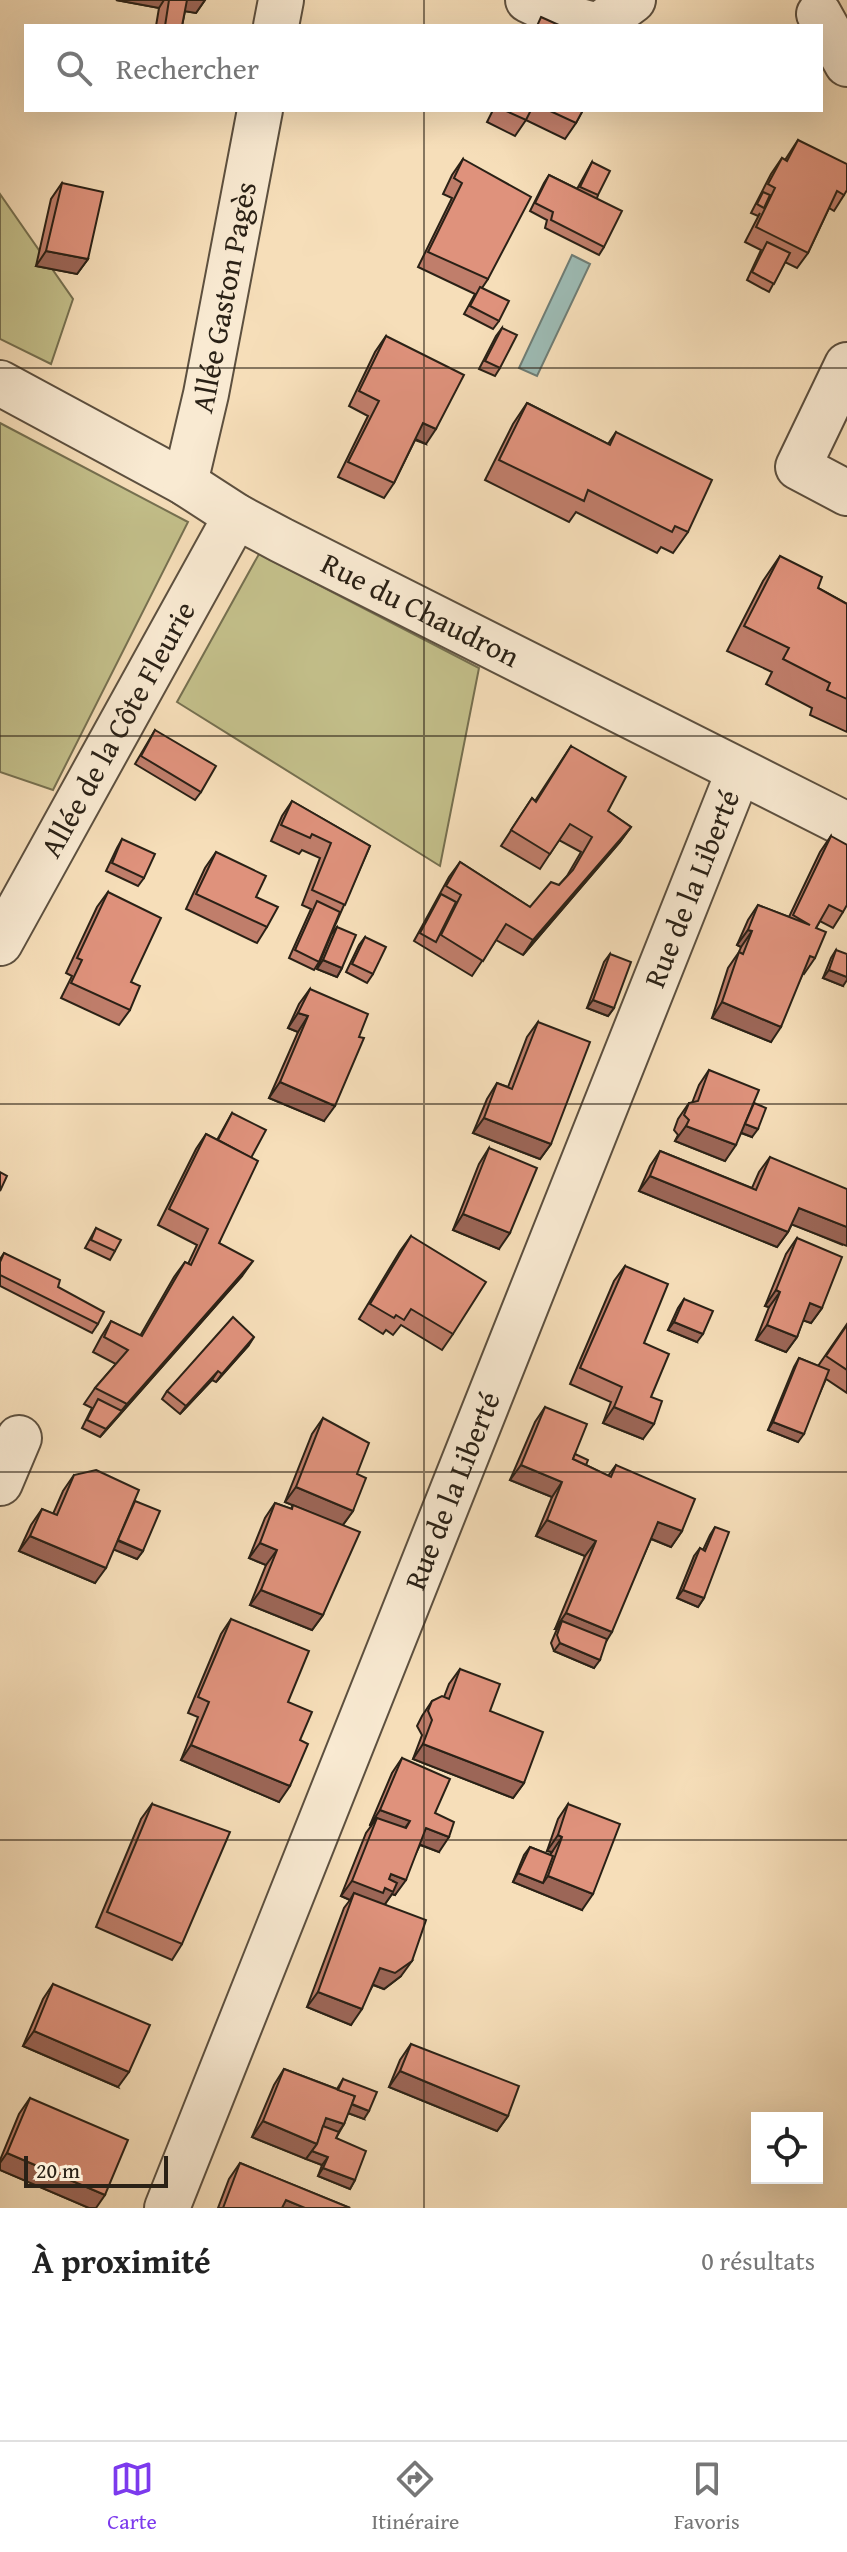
<!DOCTYPE html>
<html lang="fr">
<meta charset="utf-8">
<style>
:root{--surface:#fff;--page:#f2f2f2;--text:#222;--muted:#767676;--line:#e0e0e0;--accent:#7c3aed}
body{margin:0;font-family:"Gentium Book Plus",serif;background:var(--page);color:var(--text)}
.controls{position:absolute;right:24px;bottom:24px;display:grid;overflow:hidden;border-radius:0px;box-shadow:0 8px 32px #0002}
.controls button{width:72px;height:72px;display:grid;place-items:center;padding:0;border:0;border-bottom:2px solid var(--line);background:var(--surface);color:var(--text);font:40px sans-serif}
.scale{position:absolute;left:24px;bottom:20px;width:144px;box-sizing:border-box;padding-left:8px;border:4px solid #2a2116;border-top:0;font-size:22px;line-height:28px;white-space:nowrap;color:#2a2116;-webkit-text-stroke:6px #f9ead2;paint-order:stroke}
.list{margin:0;padding:0;list-style:none}
h2{display:flex;justify-content:space-between;align-items:center;height:104px;margin:0;padding:0 32px;font-size:34px}
h2 small{font-size:26px;font-weight:400;color:var(--muted)}
.icon{flex:none;width:44px;height:44px;fill:none;stroke:currentColor;stroke-width:2;stroke-linecap:round;stroke-linejoin:round}
.map{position:relative;flex:none;width:847px;height:2208px;overflow:hidden}
.search{position:absolute;background:var(--surface);box-shadow:0 8px 32px #0002;left:24px;right:24px;top:24px;height:88px;display:flex;align-items:center;gap:20px;box-sizing:border-box;padding:0 28px;border-radius:0px;color:var(--muted);font-size:30px}
.sheet{height:232px;background:var(--surface)}
nav{display:flex;justify-content:space-around;align-items:center;box-sizing:border-box;height:112px;border-top:2px solid var(--line);background:var(--surface);font-size:22px;color:var(--muted)}
nav a{display:grid;justify-items:center;gap:4px}
nav .on{color:var(--accent)}
.map>svg:first-child{display:block}
.green{fill:#c3bf8a;stroke:#767050;stroke-width:2}
.water{fill:#9dbbb4;stroke:#6f7d75;stroke-width:2}
.lines{fill:none;stroke-linecap:round;stroke-linejoin:round}
.minor-casing{stroke:#5d503f;stroke-width:48}
.minor{stroke:#f9ead2;stroke-width:44}
.wall{fill:#c07e6b;stroke:#2a2116;stroke-width:2}
.shaded-wall{fill:#9c6657;stroke:#2a2116;stroke-width:2}
.building{fill:#df927c;stroke:#2a2116;stroke-width:2}
.grid{fill:none;stroke:#2a2116;stroke-width:2;stroke-opacity:0.55}
.labels{text-anchor:middle;stroke-width:6;stroke-linejoin:round;paint-order:stroke}
.street-label{font-size:30px;fill:#2a2116;stroke:#f9ead2}
</style>
<div class="map">
<svg width="847" height="2208" viewBox="0 0 847 2208">
<rect width="100%" height="100%" fill="#f6deb9"/>
<filter id="stains"><feTurbulence type="fractalNoise" baseFrequency=".0025" numOctaves="4"/><feColorMatrix values="0 0 0 0 .2 0 0 0 0 .09 0 0 0 0 .02 0 0 0 .5 -.17"/></filter>
<radialGradient id="worn" r=".72"><stop offset=".6" stop-color="#630" stop-opacity="0"/><stop offset="1" stop-color="#630" stop-opacity=".3"/></radialGradient>
<g class="green">
<polygon points="0,194 73,299 51,364 0,339"/>
<polygon points="0,423 188,522 53,790 0,772"/>
<polygon points="259,554 479,668 440,866 177,702"/>
</g>
<polygon class="water" points="572,255 590,264 537,376 519,368"/>
<g class="lines">
<g class="minor-casing">
<g id="minor">
<polyline points="528,0 561,16 598,26 633,0"/>
<polyline points="819,14 847,64"/>
<polyline points="276,26 281,0"/>
<polyline points="847,365 798,467 847,493"/>
<path id="s1" d="M0,383L185,483L236,516L281,540L847,825"/>
<path id="s2" d="M185,483L206,394L260,110"/>
<path id="s3" d="M0,943L236,516"/>
<polyline points="0,1483 19,1438"/>
<path id="s4" d="M167,2208L738,773"/>
</g>
</g>
<use href="#minor" class="minor"/>
</g>
<g class="wall">
<polygon points="116,0 205,0 196,13 185,11 182,26 156,26 159,8"/>
<polygon points="493,110 583,110 576,123 565,139 526,120 515,136 487,122"/>
<polygon points="798,140 844,195 834,211 829,208 808,253 797,268 785,262 769,292 747,280 761,250 745,242 760,213 758,216 751,213 771,174 782,158 785,160"/>
<polygon points="463,159 488,279 482,288 499,321 493,329 464,314 475,294 418,267 452,198 443,194 452,175"/>
<polygon points="592,162 598,195 597,198 604,247 599,255 545,228 547,220 530,211 544,183 549,175 577,189"/>
<polygon points="62,183 88,259 77,274 36,266 51,199"/>
<polygon points="502,328 500,368 495,376 479,369 496,336"/>
<polygon points="386,336 426,444 415,440 394,483 384,498 338,477 368,416 349,406 375,352"/>
<polygon points="527,403 608,444 616,432 688,532 673,553 661,547 657,553 576,512 569,522 485,480 513,424"/>
<polygon points="780,556 818,588 847,604 847,732 810,715 812,708 766,684 772,672 727,651 763,581"/>
<polygon points="155,730 201,792 195,800 135,764"/>
<polygon points="571,746 608,811 631,827 620,842 523,955 496,940 472,976 414,941 449,877 460,862 530,907 559,885 567,876 581,852 559,840 540,869 501,846 532,798 535,801"/>
<polygon points="292,801 370,846 319,962 314,970 289,958 311,909 302,905 320,858 302,850 299,854 271,841 282,816"/>
<polygon points="831,836 843,912 833,928 820,921 816,928 815,958 804,974 803,973 771,1042 712,1018 728,968 739,952 741,947 737,945 748,920 758,905 789,917 820,852"/>
<polygon points="122,839 144,878 138,886 106,871 117,848"/>
<polygon points="216,852 256,897 267,927 257,943 186,909 205,868"/>
<polygon points="108,892 130,1010 119,1025 61,998 72,976 66,973 97,907"/>
<polygon points="337,927 342,968 337,977 317,969 331,935"/>
<polygon points="365,937 373,974 367,983 346,972 359,945"/>
<polygon points="836,950 843,986 823,978 831,958"/>
<polygon points="610,954 614,1008 608,1016 587,1008 604,962"/>
<polygon points="310,989 324,1121 269,1098 298,1032 288,1028 299,1004"/>
<polygon points="538,1022 551,1144 540,1159 473,1133 487,1099 497,1083 508,1087 527,1037"/>
<polygon points="709,1070 754,1103 752,1137 741,1133 725,1161 675,1141 678,1135 674,1130 678,1119 689,1103 692,1103 699,1085"/>
<polygon points="232,1113 251,1158 219,1243 242,1276 100,1437 82,1428 92,1408 84,1404 95,1388 116,1364 93,1352 101,1337 111,1321 140,1336 174,1277 185,1262 188,1264 197,1245 158,1225 196,1149 206,1134 217,1140"/>
<polygon points="489,1148 499,1249 453,1230 479,1164"/>
<polygon points="660,1151 752,1188 759,1172 770,1157 843,1245 792,1224 788,1232 777,1247 639,1191 650,1166"/>
<polygon points="96,1228 115,1251 110,1260 85,1248"/>
<polygon points="411,1236 453,1334 442,1350 401,1325 393,1335 386,1330 383,1334 359,1319 400,1251"/>
<polygon points="797,1238 822,1308 811,1323 803,1320 797,1337 786,1352 756,1340 769,1307 765,1306 786,1254"/>
<polygon points="4,1253 58,1287 98,1324 92,1333 0,1286 0,1259"/>
<polygon points="625,1266 644,1343 643,1439 603,1423 611,1402 570,1384 614,1281"/>
<polygon points="684,1299 697,1342 668,1330 678,1308"/>
<polygon points="847,1324 847,1393 826,1379 798,1442 768,1430 794,1367 799,1358 818,1366"/>
<polygon points="249,1345 216,1382 212,1380 180,1414 162,1399 167,1391"/>
<polygon points="545,1407 575,1454 586,1465 608,1476 616,1465 682,1531 671,1547 651,1539 594,1668 554,1651 551,1643 557,1629 555,1629 585,1556 536,1536 552,1497 510,1480 535,1422"/>
<polygon points="323,1418 357,1474 353,1511 343,1525 323,1615 312,1630 250,1605 266,1565 249,1558 265,1518 275,1503 291,1509 293,1505 285,1502 312,1434"/>
<polygon points="74,1475 135,1501 143,1551 137,1559 114,1549 95,1583 19,1551 31,1525 42,1509 53,1514 63,1491"/>
<polygon points="715,1527 704,1598 698,1607 677,1598 694,1556 700,1548 703,1550 710,1535"/>
<polygon points="231,1619 288,1702 300,1740 279,1802 181,1760 198,1717 188,1713 221,1634"/>
<polygon points="460,1669 490,1711 524,1783 513,1798 413,1759 422,1735 417,1726 422,1716 432,1701 444,1697 449,1684"/>
<polygon points="402,1758 435,1813 439,1852 420,1845 395,1895 392,1894 385,1904 401,1976 384,1989 373,1985 351,2025 307,2007 344,1908 350,1900 341,1896 366,1833 371,1826 370,1825 392,1773"/>
<polygon points="152,1804 182,1944 172,1960 96,1927 141,1819"/>
<polygon points="568,1804 582,1910 513,1882 524,1855 530,1847 550,1855 552,1852 547,1851 558,1819"/>
<polygon points="53,1984 118,2087 23,2046 43,1999"/>
<polygon points="411,2044 508,2116 497,2131 389,2087 400,2060"/>
<polygon points="284,2069 337,2089 343,2079 364,2119 348,2113 344,2124 336,2138 355,2180 350,2189 318,2176 322,2165 252,2137 274,2085"/>
<polygon points="30,2098 96,2208 89,2208 0,2170 0,2160 19,2114"/>
<polygon points="240,2163 350,2208 218,2208 229,2179"/>
</g>
<g class="shaded-wall">
<polygon points="116,0 164,0 159,8"/>
<polygon points="184,0 205,0 196,13 177,10"/>
<polygon points="46,251 88,259 77,274 36,266"/>
<polygon points="423,423 436,429 426,444 413,438"/>
<polygon points="631,827 620,842 523,955 533,940"/>
<polygon points="748,930 752,931 741,947 737,945"/>
<polygon points="323,960 342,968 337,977 317,969"/>
<polygon points="829,970 847,977 847,980 843,986 823,978"/>
<polygon points="593,1000 614,1008 608,1016 587,1008"/>
<polygon points="722,1002 781,1027 771,1042 712,1018"/>
<polygon points="298,1013 308,1016 298,1032 288,1028"/>
<polygon points="280,1082 335,1106 324,1121 269,1098"/>
<polygon points="484,1118 551,1144 540,1159 473,1133"/>
<polygon points="743,1123 758,1129 752,1137 737,1131"/>
<polygon points="686,1126 736,1145 725,1161 675,1141"/>
<polygon points="650,1176 788,1232 777,1247 639,1191"/>
<polygon points="799,1208 847,1227 847,1246 788,1223"/>
<polygon points="463,1214 510,1233 499,1249 453,1230"/>
<polygon points="253,1261 242,1276 100,1437 127,1404"/>
<polygon points="776,1290 780,1292 769,1307 765,1306"/>
<polygon points="810,1303 822,1308 811,1323 799,1319"/>
<polygon points="674,1322 703,1334 697,1342 668,1330"/>
<polygon points="767,1325 797,1337 786,1352 756,1340"/>
<polygon points="254,1337 249,1345 216,1382 222,1374"/>
<polygon points="218,1371 212,1380 180,1414 186,1406"/>
<polygon points="614,1407 654,1424 643,1439 603,1423"/>
<polygon points="773,1422 804,1434 798,1442 768,1430"/>
<polygon points="521,1465 562,1482 552,1497 510,1480"/>
<polygon points="296,1487 353,1511 342,1526 285,1502"/>
<polygon points="547,1520 596,1541 585,1556 536,1536"/>
<polygon points="658,1522 682,1531 671,1547 647,1537"/>
<polygon points="30,1536 106,1568 95,1583 19,1551"/>
<polygon points="116,1540 143,1551 137,1559 110,1548"/>
<polygon points="260,1543 277,1550 266,1565 249,1558"/>
<polygon points="261,1590 323,1615 312,1630 250,1605"/>
<polygon points="683,1590 704,1598 698,1607 677,1598"/>
<polygon points="566,1613 612,1632 602,1648 562,1621 557,1629 555,1629"/>
<polygon points="560,1643 600,1660 594,1668 554,1651"/>
<polygon points="423,1744 524,1783 513,1798 413,1759"/>
<polygon points="191,1745 290,1786 279,1802 181,1760"/>
<polygon points="380,1810 410,1821 399,1836 377,1818 371,1826 370,1825"/>
<polygon points="426,1828 449,1837 439,1852 416,1843"/>
<polygon points="558,1835 562,1837 552,1852 547,1851"/>
<polygon points="518,1873 543,1883 548,1876 593,1894 582,1910 513,1882"/>
<polygon points="391,1874 406,1880 395,1895 392,1894 383,1907 354,1893 350,1900 341,1896 352,1881"/>
<polygon points="412,1961 401,1976 384,1989 369,1983 380,1968"/>
<polygon points="318,1992 362,2009 351,2025 307,2007"/>
<polygon points="34,2031 129,2072 118,2087 23,2046"/>
<polygon points="400,2071 508,2116 497,2131 389,2087"/>
<polygon points="335,2098 369,2111 364,2119 329,2106"/>
<polygon points="326,2118 344,2124 333,2140 318,2134"/>
<polygon points="263,2121 317,2144 306,2159 252,2137"/>
<polygon points="312,2151 328,2157 322,2165 306,2159"/>
<polygon points="7,2153 105,2195 96,2208 89,2208 0,2170 0,2163"/>
<polygon points="323,2168 355,2180 350,2189 318,2176"/>
<polygon points="286,2200 305,2208 280,2208"/>
</g>
<g class="building">
<polygon points="169,0 187,0 182,26 165,26"/>
<polygon points="541,17 561,26 537,26"/>
<polygon points="504,110 531,110 526,120"/>
<polygon points="548,110 583,110 576,123"/>
<polygon points="798,140 847,164 847,190 844,195 837,191 808,253 756,227 775,188 768,184 782,158 787,161"/>
<polygon points="463,159 531,197 488,279 428,252 462,183 454,178"/>
<polygon points="592,162 610,171 598,195 580,187"/>
<polygon points="549,175 622,211 604,247 551,220 553,212 535,203"/>
<polygon points="62,183 103,192 88,259 46,251"/>
<polygon points="763,192 770,195 764,208 757,204"/>
<polygon points="767,242 790,253 774,284 752,272"/>
<polygon points="480,287 509,301 499,321 470,306"/>
<polygon points="502,328 517,335 500,368 485,361"/>
<polygon points="386,336 464,375 436,429 423,423 394,483 348,462 379,401 359,391"/>
<polygon points="527,403 610,445 616,432 712,480 688,532 675,526 672,532 588,490 584,501 499,460"/>
<polygon points="780,556 822,577 818,588 847,604 847,699 827,690 830,683 783,659 789,648 744,626"/>
<polygon points="155,730 216,766 201,792 141,756"/>
<polygon points="571,746 626,777 608,811 631,827 533,940 506,924 483,961 441,935 461,895 446,886 460,862 530,907 551,882 559,885 573,870 592,837 570,824 550,854 511,830 532,798 536,802"/>
<polygon points="292,801 370,846 345,905 312,890 331,843 312,834 310,838 281,825"/>
<polygon points="831,836 847,845 847,905 843,912 829,905 816,928 826,932 815,958 810,956 781,1027 722,1002 739,952 743,954 752,931 748,930 758,905 810,925 793,915"/>
<polygon points="122,839 155,854 144,878 112,863"/>
<polygon points="216,852 266,876 256,897 278,907 267,927 196,894"/>
<polygon points="108,892 161,918 131,982 140,986 130,1010 71,983 82,960 77,958"/>
<polygon points="441,894 456,902 436,942 420,933"/>
<polygon points="317,901 340,912 319,962 295,950"/>
<polygon points="337,927 356,935 342,968 323,960"/>
<polygon points="365,937 386,947 373,974 352,964"/>
<polygon points="836,950 847,954 847,977 829,970"/>
<polygon points="610,954 631,962 614,1008 593,1000"/>
<polygon points="310,989 368,1014 359,1037 364,1038 335,1106 280,1082 308,1016 298,1013"/>
<polygon points="538,1022 590,1042 551,1144 484,1118 497,1083 512,1089"/>
<polygon points="709,1070 759,1090 736,1145 686,1126 689,1120 684,1115 689,1103 698,1101"/>
<polygon points="754,1103 766,1108 758,1129 745,1124"/>
<polygon points="232,1113 266,1130 251,1158 218,1140"/>
<polygon points="206,1134 258,1161 219,1243 253,1261 127,1404 95,1388 128,1350 104,1337 111,1321 142,1336 185,1262 191,1265 208,1229 169,1209"/>
<polygon points="489,1148 537,1168 510,1233 463,1214"/>
<polygon points="660,1151 756,1190 770,1157 847,1189 847,1227 799,1208 788,1232 650,1176"/>
<polygon points="0,1172 7,1176 0,1191"/>
<polygon points="96,1228 121,1240 115,1251 91,1240"/>
<polygon points="411,1236 486,1282 453,1334 411,1309 404,1320 396,1315 394,1318 370,1304"/>
<polygon points="797,1238 842,1257 822,1308 810,1303 797,1337 767,1325 780,1292 776,1290"/>
<polygon points="4,1253 60,1280 58,1287 104,1312 98,1324 0,1275 0,1262"/>
<polygon points="625,1266 668,1284 644,1343 669,1354 651,1397 662,1401 654,1424 614,1407 622,1387 580,1368"/>
<polygon points="684,1299 713,1311 703,1334 674,1322"/>
<polygon points="233,1317 254,1337 222,1374 218,1371 186,1406 167,1391"/>
<polygon points="847,1325 847,1370 826,1356"/>
<polygon points="799,1358 829,1370 804,1434 773,1422"/>
<polygon points="98,1399 122,1411 106,1429 87,1420"/>
<polygon points="545,1407 587,1424 573,1459 611,1477 616,1465 695,1499 682,1531 658,1522 612,1632 566,1613 596,1541 547,1520 562,1482 521,1465"/>
<polygon points="323,1418 369,1443 357,1474 366,1478 353,1511 296,1487"/>
<polygon points="575,1454 588,1460 586,1465 573,1459"/>
<polygon points="96,1470 139,1490 106,1568 30,1536 42,1509 57,1515 74,1475"/>
<polygon points="135,1501 160,1511 143,1551 118,1540"/>
<polygon points="275,1503 292,1509 293,1505 360,1532 323,1615 261,1590 277,1550 260,1543"/>
<polygon points="715,1527 729,1532 704,1598 683,1590 700,1548 705,1551"/>
<polygon points="231,1619 309,1651 288,1702 312,1712 300,1740 308,1744 290,1786 191,1745 209,1702 198,1697"/>
<polygon points="562,1621 607,1639 600,1660 560,1643 557,1635"/>
<polygon points="460,1669 500,1684 490,1711 543,1732 524,1783 423,1744 432,1720 428,1711 432,1701 442,1696 449,1699"/>
<polygon points="402,1758 450,1779 435,1813 454,1822 449,1837 426,1828 406,1880 391,1874 389,1879 397,1883 393,1892 385,1888 383,1893 352,1881 377,1818 406,1828 410,1821 380,1810"/>
<polygon points="152,1804 230,1832 182,1944 107,1912"/>
<polygon points="568,1804 620,1824 593,1894 548,1876 562,1837 558,1835"/>
<polygon points="530,1847 553,1856 543,1883 518,1873"/>
<polygon points="354,1893 426,1920 412,1961 395,1973 380,1968 362,2009 318,1992"/>
<polygon points="53,1984 150,2025 129,2072 34,2031"/>
<polygon points="411,2044 519,2086 508,2116 400,2071"/>
<polygon points="284,2069 355,2096 344,2124 326,2118 317,2144 263,2121"/>
<polygon points="343,2079 377,2092 369,2111 352,2104 355,2096 338,2090"/>
<polygon points="30,2098 128,2140 105,2195 7,2153"/>
<polygon points="323,2126 339,2132 336,2138 366,2151 355,2180 323,2168 328,2157 312,2151 317,2144"/>
<polygon points="240,2163 350,2208 305,2208 286,2200 282,2208 223,2208"/>
</g>
<path class="grid" d="M424,0V26M424,110V2208M0,368H847M0,736H847M0,1104H847M0,1472H847M0,1840H847"/>
<g class="labels">
<g class="street-label">
<text dy="10" stroke="none"><textPath href="#s2" startOffset="190">Allée Gaston Pagès</textPath></text>
<text dy="10" stroke="none"><textPath href="#s1" startOffset="478">Rue du Chaudron</textPath></text>
<text dy="10" stroke="none"><textPath href="#s3" startOffset="244">Allée de la Côte Fleurie</textPath></text>
<text dy="10" stroke="none"><textPath href="#s4" startOffset="1420">Rue de la Liberté</textPath></text>
<text dy="10" stroke="none"><textPath href="#s4" startOffset="772">Rue de la Liberté</textPath></text>
</g>
</g>
<rect width="100%" height="100%" filter="url(#stains)"/>
<rect width="100%" height="100%" fill="url(#worn)"/>
</svg>
<div class="controls">
<button><svg class="icon" aria-label="locate" viewBox="0 0 24 24"><circle cx="12" cy="12" r="6"/><path d="M12 2v4M12 18v4M2 12h4M18 12h4"/></svg></button>
</div>
<div class="scale">20 m</div>
<div class="search"><svg class="icon" aria-label="search" viewBox="0 0 24 24"><circle cx="10" cy="10" r="6"/><path d="M15 15l6 6"/></svg>Rechercher</div>
</div>
<section class="sheet">
<h2>À proximité<small>0 résultats</small></h2>
<ul class="list">
</ul>
</section>
<nav>
<a class="on"><svg class="icon" aria-label="map" viewBox="0 0 24 24"><path d="M3 6l6-2 6 2 6-2v14l-6 2-6-2-6 2zM9 4v14M15 6v14"/></svg>Carte</a>
<a><svg class="icon" aria-label="directions" viewBox="0 0 24 24"><path d="M12 3l9 9-9 9-9-9zM9 14v-3h6M13 9l2 2-2 2"/></svg>Itinéraire</a>
<a><svg class="icon" aria-label="saved" viewBox="0 0 24 24"><path d="M7 4h10v16l-5-4-5 4z"/></svg>Favoris</a>
</nav>
